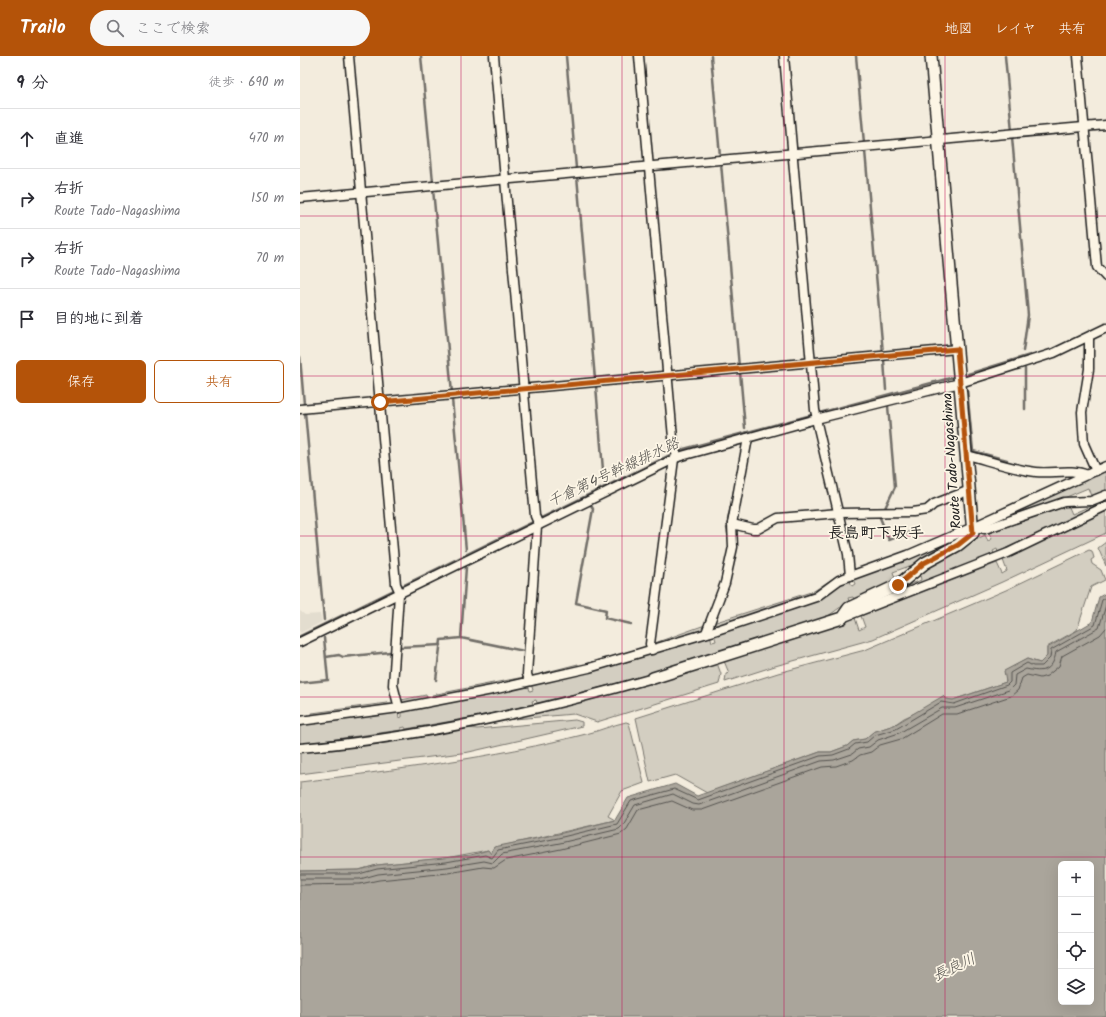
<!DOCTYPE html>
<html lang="ja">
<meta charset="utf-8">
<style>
:root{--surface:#fff;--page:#f7f7f7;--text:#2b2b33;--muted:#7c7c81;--line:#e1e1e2;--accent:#b45309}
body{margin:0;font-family:Kalam,"Klee One",sans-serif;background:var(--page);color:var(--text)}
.controls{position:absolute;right:12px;bottom:12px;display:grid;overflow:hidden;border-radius:6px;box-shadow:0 4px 16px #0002}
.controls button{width:36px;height:36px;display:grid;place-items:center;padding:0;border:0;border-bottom:1px solid var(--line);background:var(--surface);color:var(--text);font:20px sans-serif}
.stop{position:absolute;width:12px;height:12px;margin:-9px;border:3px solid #b45309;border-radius:50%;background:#fff}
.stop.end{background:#b45309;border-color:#fff;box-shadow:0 1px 4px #0008}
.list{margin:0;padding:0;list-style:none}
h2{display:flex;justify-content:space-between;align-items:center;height:52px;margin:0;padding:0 16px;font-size:17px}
h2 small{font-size:13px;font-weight:400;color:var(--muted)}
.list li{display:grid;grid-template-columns:26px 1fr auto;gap:12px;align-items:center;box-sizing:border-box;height:60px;padding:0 16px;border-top:1px solid var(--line)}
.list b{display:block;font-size:15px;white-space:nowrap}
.list p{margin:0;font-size:13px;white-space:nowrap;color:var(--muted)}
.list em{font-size:13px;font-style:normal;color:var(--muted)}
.actions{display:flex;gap:8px;padding:12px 16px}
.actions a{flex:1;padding:9px 0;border:1px solid var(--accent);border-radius:6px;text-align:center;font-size:14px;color:var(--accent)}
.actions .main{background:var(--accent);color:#fff}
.icon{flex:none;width:22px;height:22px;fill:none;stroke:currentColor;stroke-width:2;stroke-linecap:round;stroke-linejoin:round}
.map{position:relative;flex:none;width:806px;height:961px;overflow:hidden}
header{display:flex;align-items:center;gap:24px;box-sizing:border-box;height:56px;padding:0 20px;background:var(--accent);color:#fff}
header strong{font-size:19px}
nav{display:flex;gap:22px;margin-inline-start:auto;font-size:14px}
.search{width:280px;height:36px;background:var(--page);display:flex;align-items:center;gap:10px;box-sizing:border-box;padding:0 14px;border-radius:22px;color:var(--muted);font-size:15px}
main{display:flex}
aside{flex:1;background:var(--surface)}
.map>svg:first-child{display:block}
.built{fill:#e3ddcf}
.green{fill:#d3cec1;stroke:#78756e}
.water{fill:#aaa59b;stroke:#716e68;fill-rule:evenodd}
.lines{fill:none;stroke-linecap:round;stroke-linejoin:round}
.shore{stroke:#55534f;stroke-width:1}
.stream{stroke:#716e68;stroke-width:2.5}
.minor-casing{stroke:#1c1c1c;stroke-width:11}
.secondary-casing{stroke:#1c1c1c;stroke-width:14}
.minor{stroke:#fcf5e5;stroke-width:8}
.secondary{stroke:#fcf5e5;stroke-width:11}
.route{stroke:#b45309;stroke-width:5}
.grid{fill:none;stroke:#c2185b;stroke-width:1;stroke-opacity:0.55}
.labels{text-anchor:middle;stroke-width:3.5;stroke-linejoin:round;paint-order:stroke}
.street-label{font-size:14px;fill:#1c1c1c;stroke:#fcf5e5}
.water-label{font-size:15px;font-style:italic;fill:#55534f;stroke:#fcf5e5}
.quarter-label{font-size:16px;font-weight:bold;fill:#1c1c1c;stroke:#fcf5e5}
</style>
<header>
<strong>Trailo</strong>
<div class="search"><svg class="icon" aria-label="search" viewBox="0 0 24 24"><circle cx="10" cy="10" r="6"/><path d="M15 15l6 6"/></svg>ここで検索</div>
<nav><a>地図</a><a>レイヤ</a><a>共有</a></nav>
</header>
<main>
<aside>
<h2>9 分<small>徒歩 · 690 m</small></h2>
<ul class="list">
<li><svg class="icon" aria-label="ahead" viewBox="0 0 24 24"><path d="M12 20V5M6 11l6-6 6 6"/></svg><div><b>直進</b></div><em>470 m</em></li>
<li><svg class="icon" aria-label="right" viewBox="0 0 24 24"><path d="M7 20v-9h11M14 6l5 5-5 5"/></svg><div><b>右折</b><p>Route Tado-Nagashima</p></div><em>150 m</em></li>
<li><svg class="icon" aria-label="right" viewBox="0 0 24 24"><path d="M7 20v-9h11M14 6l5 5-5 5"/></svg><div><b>右折</b><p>Route Tado-Nagashima</p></div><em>70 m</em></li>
<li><svg class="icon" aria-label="arrive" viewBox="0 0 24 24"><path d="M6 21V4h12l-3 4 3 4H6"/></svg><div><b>目的地に到着</b></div></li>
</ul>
<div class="actions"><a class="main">保存</a><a>共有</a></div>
</aside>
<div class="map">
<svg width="806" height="961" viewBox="0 0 806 961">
<rect width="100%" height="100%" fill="#f3ecdd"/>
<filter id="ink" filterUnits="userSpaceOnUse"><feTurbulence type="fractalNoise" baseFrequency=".025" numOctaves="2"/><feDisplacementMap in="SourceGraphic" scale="8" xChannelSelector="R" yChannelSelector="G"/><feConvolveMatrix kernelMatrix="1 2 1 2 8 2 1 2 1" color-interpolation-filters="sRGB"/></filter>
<g filter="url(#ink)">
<polygon class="built" points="0,555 5,559 20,558 22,566 0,577"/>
<g class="green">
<polygon points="806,413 806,434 791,440 788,432 764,442 701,463"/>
<polygon points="806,443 806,446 698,496 697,493 693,495 694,498 629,526 557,552 621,524 619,514 685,479 688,485 692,483 689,477 768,449 772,458"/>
<polygon points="806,455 806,477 702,526 573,583 475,610 425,626 426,618 429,617 424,605 555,562 559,574 565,571 561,560 697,507 702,518 707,515 703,504"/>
<polygon points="667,477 615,508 593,516 596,525 554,543 553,541 548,542 549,545 524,563 422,597 420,594 415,596 416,599 351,619 237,647 236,644 232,645 233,648 175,661 106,673 105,671 101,672 101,674 0,688 0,667 98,655 99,662 102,661 102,655 228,629 230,635 233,634 231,628 410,579 412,586 416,585 414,578 519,543 540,526 549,523 552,530 555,528 552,521"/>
<polygon points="806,486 806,510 798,492"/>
<polygon points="789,494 792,495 794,502 791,504 792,508 801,514 805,524 791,531 777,574 747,591 747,600 740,607 727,603 705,615 706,626 653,644 646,643 604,662 594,669 573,676 565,683 553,685 547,690 531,696 520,696 407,737 375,719 350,726 336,662 478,617 565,594 706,534"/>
<polygon points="545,518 517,538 415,571 413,567 514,535 535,521"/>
<polygon points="405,569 403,576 353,591 352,588"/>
<polygon points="417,607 421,618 419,628 297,666 274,658 191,665 296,642"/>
<polygon points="278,608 278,612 243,620 243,617"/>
<polygon points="224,621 225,623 133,643 132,639"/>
<polygon points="126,639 127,643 103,649 101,644"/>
<polygon points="94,646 94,649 13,660 12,657"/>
<polygon points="275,664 282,666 282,670 169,696 0,718 0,696 102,684 168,672 177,673"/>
<path d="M326,666L329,667L344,727L322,735L308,760L315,764L193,792L191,798L188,794L146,802L77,809L59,814L0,815V726C94,714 193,702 286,678C299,675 312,669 326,666Z"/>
</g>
<path class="water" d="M806,537V961H0V815L59,814L77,809L171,799L188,794L191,798L194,791L258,778L315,764L328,742L375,728L397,740L520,696H531L547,690L553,685L565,683L573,676L594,669L643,640L646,643L653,644L706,626L704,615L727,603L740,607L747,600V592L792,566L799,541ZM761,808H791V946H761Z"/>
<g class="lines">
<g class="shore">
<polyline points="0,818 59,818 77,813 146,806 185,799 192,802 198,794 258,782 317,768 331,745 374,733 398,744 520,700 533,699 549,693 555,688 567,686 575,679 596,673 641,646 654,648 707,629 710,626 710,617 727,607 733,610 742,610 750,602 751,594 795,569 802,544 806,541"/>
<path d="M0,823H60L78,818L147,811L184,805L193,807L202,798L260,787L319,773L323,769L335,749L373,738L393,748L399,749L521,705L534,704L552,698L558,693L569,691L578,684L599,677L642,652H655L709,634L714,629L715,619L726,613C743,617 753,615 756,596L799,572L806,549"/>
<polyline points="0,829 60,828 79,824 148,817 183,811 194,812 206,804 261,793 321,778 327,773 338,754 372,745 392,754 402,754 522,711 536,710 553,704 560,699 571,696 580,689 601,683 642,658 657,658 711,640 718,634 722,622 727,619 740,622 747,620 759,610 762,600 800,579 806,572"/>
</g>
<g class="stream">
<polyline points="121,0 133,126"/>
<polyline points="266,0 276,112"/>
<polyline points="411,0 420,100"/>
<polyline points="556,0 564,87"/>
<polyline points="705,0 712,75"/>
<polyline points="712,81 728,259 723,295"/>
<polyline points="565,95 583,297"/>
<polyline points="421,107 439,311"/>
<polyline points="277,120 295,323"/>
<polyline points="133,133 152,337"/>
<polyline points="0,301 4,348"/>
<polyline points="584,304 586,334"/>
<polyline points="725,313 725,353"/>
<polyline points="440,316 445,372"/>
<polyline points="668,318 730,299"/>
<polyline points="296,330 304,426"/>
<polyline points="667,333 673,395 707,404"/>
<polyline points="152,343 166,494"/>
<polyline points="5,356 24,564"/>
<polyline points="433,442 434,435"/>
<polyline points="291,449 293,453 276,547 306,554 305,562 331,568"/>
<polyline points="585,452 595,431 588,350"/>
<polyline points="579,459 589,484 613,475"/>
<polyline points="428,464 431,450"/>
<polyline points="427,472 429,483"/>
<polyline points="0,580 380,394 654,321"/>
<polyline points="161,582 224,595"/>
<polyline points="100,591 141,589"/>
<polyline points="26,601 39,599 43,601 90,596"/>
<polyline points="136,624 141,584 161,582 166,511"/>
<polyline points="0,627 28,624 24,582"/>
</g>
<g class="minor-casing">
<g id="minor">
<polyline points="49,0 96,528 100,537"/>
<polyline points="194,0 235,460 239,469"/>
<polyline points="339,0 374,393 378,401"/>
<polyline points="484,0 515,354 517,363"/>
<polyline points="778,0 797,211 806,221"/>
<polyline points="0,142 806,69"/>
<polyline points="789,281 789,313 782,356 783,373 784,388 796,415"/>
<polyline points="0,353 657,293"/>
<polyline points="516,363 548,498 550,520"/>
<path d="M667,399C690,405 712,413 736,416C752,418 772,412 787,419"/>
<polyline points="432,468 453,473 458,473 478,462 539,457 613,456 627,454 634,448 670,434"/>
<polyline points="673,471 685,473 764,446 791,445 806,439"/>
<polyline points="542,562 708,497 806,450"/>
<polyline points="406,577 425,527 433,491 432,468 448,382"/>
<polyline points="0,586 378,401 516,363 660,327 754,297 806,272"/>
<polyline points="352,594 350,588 374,403"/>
<polyline points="229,625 227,618 237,470"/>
<polyline points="99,652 93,629 99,538"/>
<polyline points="0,665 99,652 192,634 289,612 411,576 516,541 539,524 608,499 673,471 806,410"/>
<path d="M0,692C119,682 238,655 353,622"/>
</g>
</g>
<g class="secondary-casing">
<polyline id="secondary" points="353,622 542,562 549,552 598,529 625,507 658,489 673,477 631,0"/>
</g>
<use href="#minor" class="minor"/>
<use href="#secondary" class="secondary"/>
</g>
</g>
<g class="lines" filter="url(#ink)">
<polyline class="route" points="80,346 657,293 673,477 658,489 624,507 598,529"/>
</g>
<path class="grid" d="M161,0V961M322,0V961M484,0V961M645,0V961M0,160H806M0,320H806M0,480H806M0,641H806M0,801H806"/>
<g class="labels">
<g class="street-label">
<text transform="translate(651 405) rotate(-94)" y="5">Route Tado-Nagashima</text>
</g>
<g class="water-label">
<text transform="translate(313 416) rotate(-25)" y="5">千倉第4号幹線排水路</text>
<text transform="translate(654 911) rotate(-25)" y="5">長良川</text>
</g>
<g class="quarter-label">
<text x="576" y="482">長島町下坂手</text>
</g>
</g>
</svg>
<div class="controls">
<button>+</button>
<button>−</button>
<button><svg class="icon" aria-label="locate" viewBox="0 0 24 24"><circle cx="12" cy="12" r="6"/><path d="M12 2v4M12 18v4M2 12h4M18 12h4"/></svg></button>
<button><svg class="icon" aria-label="layers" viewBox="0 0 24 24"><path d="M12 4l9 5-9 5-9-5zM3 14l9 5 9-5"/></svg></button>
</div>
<div class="stop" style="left:80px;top:346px"></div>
<div class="stop end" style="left:598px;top:529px"></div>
</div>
</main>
